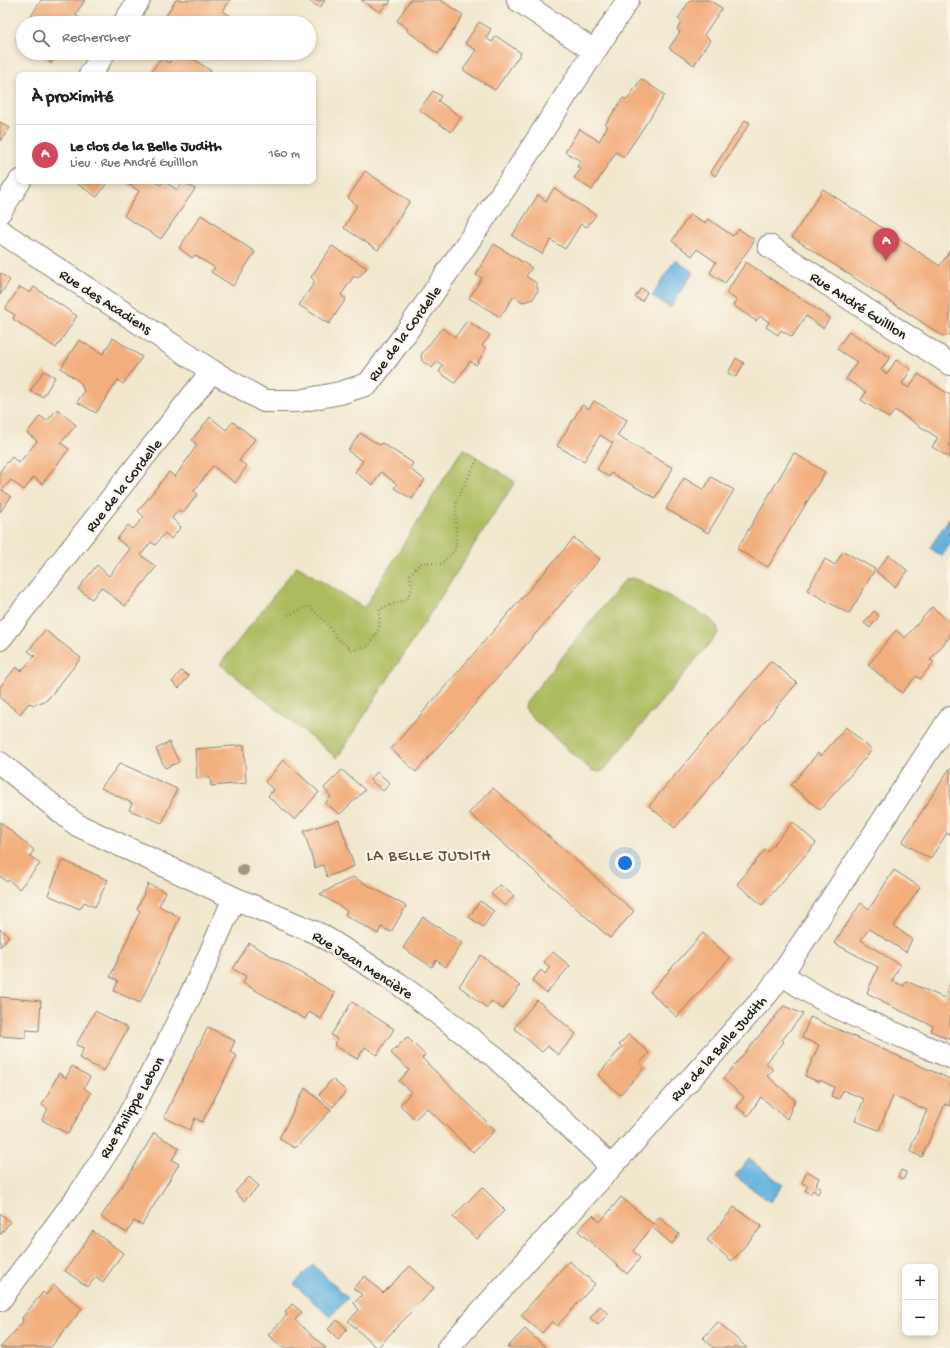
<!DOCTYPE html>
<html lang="fr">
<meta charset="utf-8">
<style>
:root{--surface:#fff;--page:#f2f2f2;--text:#202124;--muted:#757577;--line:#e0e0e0;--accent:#d1495b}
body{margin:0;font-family:"Gochi Hand",sans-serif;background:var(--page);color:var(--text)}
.controls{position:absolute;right:12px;bottom:12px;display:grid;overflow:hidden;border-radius:8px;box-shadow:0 2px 6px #0003}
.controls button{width:36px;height:36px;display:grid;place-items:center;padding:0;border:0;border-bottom:1px solid var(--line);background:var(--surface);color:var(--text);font:20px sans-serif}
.you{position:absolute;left:625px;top:863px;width:14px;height:14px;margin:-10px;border:3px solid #fff;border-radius:50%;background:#1a73e8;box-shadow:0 0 0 6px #1a73e833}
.badge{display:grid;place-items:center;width:26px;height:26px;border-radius:50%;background:var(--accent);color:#fff;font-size:13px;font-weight:700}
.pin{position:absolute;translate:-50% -33px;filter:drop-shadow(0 1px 2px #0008)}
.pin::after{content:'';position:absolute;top:21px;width:14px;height:12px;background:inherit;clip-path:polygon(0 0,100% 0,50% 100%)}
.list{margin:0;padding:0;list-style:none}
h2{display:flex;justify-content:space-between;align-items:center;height:52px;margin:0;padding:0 16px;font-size:17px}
h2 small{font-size:13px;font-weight:400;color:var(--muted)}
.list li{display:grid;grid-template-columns:26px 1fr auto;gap:12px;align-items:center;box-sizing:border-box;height:60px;padding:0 16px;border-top:1px solid var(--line)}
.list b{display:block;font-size:15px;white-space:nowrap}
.list p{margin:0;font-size:13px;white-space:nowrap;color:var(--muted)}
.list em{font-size:13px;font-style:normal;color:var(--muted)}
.icon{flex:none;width:22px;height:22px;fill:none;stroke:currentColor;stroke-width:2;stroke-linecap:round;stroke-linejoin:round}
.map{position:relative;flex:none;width:950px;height:1348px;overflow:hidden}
.search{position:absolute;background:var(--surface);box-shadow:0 2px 6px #0003;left:16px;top:16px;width:300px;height:44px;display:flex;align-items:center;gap:10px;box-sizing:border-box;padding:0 14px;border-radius:22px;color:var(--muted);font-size:15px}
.panel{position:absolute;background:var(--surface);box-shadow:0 2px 6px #0003;left:16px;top:72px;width:300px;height:112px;border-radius:8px}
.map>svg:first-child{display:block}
.green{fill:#adbb5e;stroke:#646c3d}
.water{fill:#65b3df;stroke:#40687e}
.building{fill:#f2ae7d}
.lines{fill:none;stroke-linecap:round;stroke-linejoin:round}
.minor-casing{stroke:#868274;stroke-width:24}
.tertiary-casing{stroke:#868274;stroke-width:24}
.path{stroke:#868274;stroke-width:2.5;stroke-dasharray:1 3;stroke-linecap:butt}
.minor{stroke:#fff;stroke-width:22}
.tertiary{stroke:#fff;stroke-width:22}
.tree{fill:#9c9b7a}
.labels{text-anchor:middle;stroke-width:4;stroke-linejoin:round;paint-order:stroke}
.street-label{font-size:15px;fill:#1c1c1c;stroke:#fbf7ec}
.neighbourhood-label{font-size:16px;letter-spacing:1px;fill:#674f3e;stroke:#fbf7ec}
</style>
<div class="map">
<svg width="950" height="1348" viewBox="0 0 950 1348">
<rect width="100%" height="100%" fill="#fbf7ec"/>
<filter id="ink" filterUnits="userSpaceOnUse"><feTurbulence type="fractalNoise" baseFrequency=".025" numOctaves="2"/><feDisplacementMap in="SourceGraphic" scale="8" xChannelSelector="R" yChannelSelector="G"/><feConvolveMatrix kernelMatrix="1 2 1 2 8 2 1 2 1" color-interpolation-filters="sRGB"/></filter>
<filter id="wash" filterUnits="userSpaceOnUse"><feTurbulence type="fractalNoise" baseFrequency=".012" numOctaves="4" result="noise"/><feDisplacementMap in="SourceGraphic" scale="16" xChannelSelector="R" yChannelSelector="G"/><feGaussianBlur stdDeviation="0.9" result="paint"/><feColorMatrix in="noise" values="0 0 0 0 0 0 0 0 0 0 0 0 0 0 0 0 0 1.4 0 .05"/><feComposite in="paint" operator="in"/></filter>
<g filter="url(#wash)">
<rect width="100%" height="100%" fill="#f1e7cd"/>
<g class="green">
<polygon points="463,448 515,482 337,758 220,664 297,566 364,608"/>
<polygon points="633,578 639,580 709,618 717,626 718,633 605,769 600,772 591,770 530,716 524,709 525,703 622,583 627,579"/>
</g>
<g class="water">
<polygon points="675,260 693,272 670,308 652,296"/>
<polygon points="949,518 950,544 942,556 930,548"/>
<polygon points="749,1159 783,1185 770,1202 735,1176"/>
<polygon points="313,1265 348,1298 330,1317 294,1284"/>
</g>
<g id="blocks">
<g class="building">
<polygon points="41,0 85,0 75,15 80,18 76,23 27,23"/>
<polygon points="176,0 230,0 223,11 235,19 233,23 170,23 164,19"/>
<polygon points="308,0 325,0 320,8"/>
<polygon points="361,0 391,0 388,5 386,4 380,12"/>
<polygon points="410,0 440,0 463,15 438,54 425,45 426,44 407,31 408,29 397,21"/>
<polygon points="690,0 709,0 722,8 704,35 710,40 694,65 669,48 680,32 677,29 682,22 678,19"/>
<polygon points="479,22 491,29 486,38 492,42 496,36 521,53 495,90 463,70 476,50 465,43"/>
<polygon points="23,29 23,44 16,39"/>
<polygon points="37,53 58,53 51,63"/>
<polygon points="176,53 185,53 211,71 209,75 149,75 161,58 169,63"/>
<polygon points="641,79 665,95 624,157 616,152 592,190 574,178 581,169 577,167 581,161 565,152 579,129 599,141 608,126 605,125 623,98 627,100"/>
<polygon points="433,91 441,96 438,101 461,117 451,132 419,110"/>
<polygon points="745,120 750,123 715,176 711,172"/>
<polygon points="0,122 10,128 0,141"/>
<polygon points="365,171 410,201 378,250 344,228 357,205 348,198"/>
<polygon points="73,181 108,181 97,197"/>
<polygon points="123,181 153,181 160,185 164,181 177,190 183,182 195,189 161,239 124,216 139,191"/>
<polygon points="554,188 596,215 587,227 581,224 565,249 551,240 542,254 512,236 538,195 546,201"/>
<polygon points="823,189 940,266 950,250 950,335 943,336 792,237"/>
<polygon points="690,214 705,223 708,219 733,236 739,229 755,240 725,283 710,273 716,262 697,249 692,256 672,241"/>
<polygon points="201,215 255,252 233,286 211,272 215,268 195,255 192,258 179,248"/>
<polygon points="494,244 532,268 526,276 536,283 538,290 533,299 523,302 514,296 500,317 469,298 482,278 476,275"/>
<polygon points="332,246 367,268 358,278 354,276 341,295 346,299 329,324 299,305 315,282 311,277"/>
<polygon points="746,262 830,318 823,328 806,316 792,337 781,330 778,335 766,327 769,322 760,316 756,321 733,305 737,300 726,293"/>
<polygon points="0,273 10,280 0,295"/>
<polygon points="20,287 30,293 34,287 77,316 56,348 13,319 15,315 5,309"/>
<polygon points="641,288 647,292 642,301 635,297"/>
<polygon points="467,321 490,335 482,346 486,349 476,365 470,361 455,383 439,372 443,365 437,362 432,368 422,361 421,355 442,328 455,337"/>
<polygon points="849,331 890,357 881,370 887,374 896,360 911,369 902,384 909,388 918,374 950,395 950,458 932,447 938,438 895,410 889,418 861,400 866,392 846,379 857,362 837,349"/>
<polygon points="113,338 142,357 123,384 118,380 96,413 77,402 84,392 81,383 61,368 79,340 103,354"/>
<polygon points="736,358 744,363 736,377 728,373"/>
<polygon points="44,371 55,377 43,397 30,391"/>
<polygon points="594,401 627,420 617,436 673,468 655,498 611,473 609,477 597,469 613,443 600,435 584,461 557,446 582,405 589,409"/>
<polygon points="57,409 76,425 61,443 69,449 42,484 34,477 24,490 11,480 2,490 11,497 0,512 0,471 12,457 19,463 37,441 27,433 40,416 47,421"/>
<polygon points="210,417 226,430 233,422 255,439 239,461 247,466 235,483 213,466 194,491 198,494 183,513 179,510 172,518 181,527 171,539 165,533 155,545 151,542 141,555 156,567 125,606 101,587 92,599 78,589 97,565 109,576 130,549 117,539 128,525 133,529 144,517 138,511 169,472 175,477 197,445 192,440"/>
<polygon points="360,433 380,445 382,443 413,463 410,469 425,480 412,499 394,488 397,484 381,472 373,485 355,472 363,461 348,451"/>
<polygon points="794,453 825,472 768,567 737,549"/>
<polygon points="711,477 734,490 708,533 666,509 684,478 704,490"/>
<polygon points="574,538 600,559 416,772 391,749"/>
<polygon points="843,551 875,569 849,614 807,590 825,559 835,565"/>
<polygon points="889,555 908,571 895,587 876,571"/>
<polygon points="932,607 950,622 950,636 930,660 934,662 920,679 916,676 902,693 868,665 896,630 905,638"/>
<polygon points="874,611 879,616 870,628 864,623"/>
<polygon points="45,630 81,658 47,700 34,705 29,703 20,714 0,698 0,687 16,667 21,671 35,656 28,651"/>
<polygon points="771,661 797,683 675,828 649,806"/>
<polygon points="181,671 189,676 179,688 172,682"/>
<polygon points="846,727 872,750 820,810 791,785 818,753 821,756"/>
<polygon points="169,742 179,762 165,768 156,749"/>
<polygon points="244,745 246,783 211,786 210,777 197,778 195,749"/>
<polygon points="283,760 319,792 295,820 268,796 274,790 265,782"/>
<polygon points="120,763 177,789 162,823 129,810 132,803 101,788"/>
<polygon points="950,768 950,835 947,833 930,859 902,842"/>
<polygon points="342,770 365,790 340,814 325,803 331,797 324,788"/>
<polygon points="377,772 390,783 383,791 370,780"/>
<polygon points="493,788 634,911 610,938 469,813"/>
<polygon points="339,820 354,866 327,877 323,865 315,868 304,831"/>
<polygon points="0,822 34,850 30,856 40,864 19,889 9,880 7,882 0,876"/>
<polygon points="793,822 816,843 762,905 737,884 765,850 767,852"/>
<polygon points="62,860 108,880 95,907 84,902 80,909 48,895"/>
<polygon points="894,870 920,887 894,926 912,939 906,952 869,929 861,940 900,965 892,981 904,986 906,981 944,998 950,984 950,1040 931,1031 933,1026 882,1002 883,1001 867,993 878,967 834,943 861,903 869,909"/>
<polygon points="353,877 406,906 391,932 381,927 378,934 345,915 347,911 320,894"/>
<polygon points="148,884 166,892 159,906 180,917 140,1003 114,991 118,980 110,977 140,911 137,909"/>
<polygon points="500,885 514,896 505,906 491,894"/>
<polygon points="480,901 494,911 483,927 469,917"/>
<polygon points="423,917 462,943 446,967 436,960 432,967 403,948"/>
<polygon points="0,929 9,936 0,947"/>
<polygon points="703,933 730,958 677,1017 650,992"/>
<polygon points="249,943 335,993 321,1019 309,1012 305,1019 243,983 246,976 233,969"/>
<polygon points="553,952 570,966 546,993 532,981 541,970 545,974 550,967 544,962"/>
<polygon points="481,955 520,986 503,1009 491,1001 487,1008 459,986"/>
<polygon points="0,997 41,1001 39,1031 26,1030 26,1038 0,1036"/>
<polygon points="537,1000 576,1034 558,1055 548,1046 542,1052 514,1028"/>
<polygon points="352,1002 394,1029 377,1055 365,1047 357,1059 334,1045 337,1039 331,1035"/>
<polygon points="784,1006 803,1014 782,1040 784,1042 766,1063 773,1070 767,1076 795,1100 787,1119 761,1097 748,1116 737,1107 744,1097 723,1079"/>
<polygon points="95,1011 128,1028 104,1071 79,1058 84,1048 76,1045"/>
<polygon points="810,1017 950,1079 950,1106 945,1104 922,1157 911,1152 912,1148 911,1147 927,1110 893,1096 879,1130 855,1121 864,1099 843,1090 839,1099 831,1096 834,1087 820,1080 819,1082 805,1076 819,1045 802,1038"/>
<polygon points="208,1027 235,1041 230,1052 237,1056 202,1122 195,1118 190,1130 164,1117"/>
<polygon points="629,1034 649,1053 640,1063 644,1068 620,1095 598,1075 622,1047 619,1045"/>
<polygon points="407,1037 425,1055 422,1058 495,1130 473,1152 427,1108 415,1119 400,1105 411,1092 399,1081 409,1070 391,1053"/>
<polygon points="72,1066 90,1077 84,1088 91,1093 68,1134 42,1120 48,1109 42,1105 59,1073 66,1078"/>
<polygon points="332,1079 346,1091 333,1107 319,1095"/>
<polygon points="305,1088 331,1110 295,1148 279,1139"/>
<polygon points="154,1133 179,1148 172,1160 179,1164 142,1225 134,1221 127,1233 101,1217 129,1175"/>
<polygon points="901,1170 906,1172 904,1179 898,1177"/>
<polygon points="807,1171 819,1178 816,1185 821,1188 818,1194 813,1190 810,1194 805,1190 808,1186 802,1183"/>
<polygon points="249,1177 259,1186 244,1201 235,1192"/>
<polygon points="482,1187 505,1210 477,1239 453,1217"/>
<polygon points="621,1197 653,1224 659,1217 679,1234 672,1244 652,1227 633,1251 640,1258 627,1274 578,1231 593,1215 600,1222"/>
<polygon points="734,1207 762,1226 732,1261 707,1240"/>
<polygon points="0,1213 10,1222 0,1235"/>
<polygon points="93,1231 123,1253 103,1282 96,1277 88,1287 65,1271"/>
<polygon points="569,1261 595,1284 557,1326 552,1321 542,1333 521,1315"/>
<polygon points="410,1266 434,1288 377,1348 348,1321 359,1310 354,1303 362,1295 353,1288 365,1276 383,1293"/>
<polygon points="54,1285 82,1309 51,1347 0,1348 22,1323 23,1320 22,1318 43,1292 46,1295"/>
<polygon points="292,1304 302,1312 295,1320 326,1348 283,1348 268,1335 287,1315 285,1312"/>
<polygon points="600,1306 608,1313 598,1325 590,1318"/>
<polygon points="337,1320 347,1329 338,1339 328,1329"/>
<polygon points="718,1322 747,1348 714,1348 703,1338"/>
<polygon points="525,1329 546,1348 507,1348"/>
</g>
</g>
</g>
<g filter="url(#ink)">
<use href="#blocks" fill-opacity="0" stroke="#868274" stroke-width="1"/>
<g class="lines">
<g class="minor-casing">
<g id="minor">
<polyline points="518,0 594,51"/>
<polyline points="124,23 139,0"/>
<polyline points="90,75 104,53"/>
<polyline points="0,212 20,181"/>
<polyline points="0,231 212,371"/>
<polyline points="769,246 950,364"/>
<polyline points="0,639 212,371 264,401 299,401 340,393 368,384 405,334 514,175 628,0"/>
<polyline points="0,763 77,825 234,898 321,935 399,984 495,1057 611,1166"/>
<path d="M782,974C833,1011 893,1032 950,1057"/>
<polyline points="0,1300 78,1196 117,1137 166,1046 206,963 234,898"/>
</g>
</g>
<g class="tertiary-casing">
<polyline id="tertiary" points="448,1348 768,993 782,974 950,718"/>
</g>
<polyline class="path" points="288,615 309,606 327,624 338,639 352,650 369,646 379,629 380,609 407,599 412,588 410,574 422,562 441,564 456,549 456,501 478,458"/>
<use href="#minor" class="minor"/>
<use href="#tertiary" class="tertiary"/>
</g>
<circle class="tree" cx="243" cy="870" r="6"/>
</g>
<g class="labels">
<g class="street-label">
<text transform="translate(106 301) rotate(33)" y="5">Rue des Acadiens</text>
<text transform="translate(859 305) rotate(33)" y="5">Rue André Guilllon</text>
<text transform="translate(404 333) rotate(-54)" y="5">Rue de la Cordelle</text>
<text transform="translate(123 485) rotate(-52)" y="5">Rue de la Cordelle</text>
<text transform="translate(363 964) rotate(32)" y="5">Rue Jean Mencière</text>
<text transform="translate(718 1048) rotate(-48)" y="5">Rue de la Belle Judith</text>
<text transform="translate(131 1107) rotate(-60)" y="5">Rue Philippe Lebon</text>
</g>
<g class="neighbourhood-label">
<text x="429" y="860">LA BELLE JUDITH</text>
</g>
</g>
</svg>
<div class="controls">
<button>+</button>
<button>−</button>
</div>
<div class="you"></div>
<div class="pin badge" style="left:886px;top:261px">A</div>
<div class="search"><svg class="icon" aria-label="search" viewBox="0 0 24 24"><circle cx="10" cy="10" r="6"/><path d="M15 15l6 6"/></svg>Rechercher</div>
<section class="panel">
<h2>À proximité<small></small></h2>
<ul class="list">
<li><span class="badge">A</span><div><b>Le clos de la Belle Judith</b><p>Lieu · Rue André Guilllon</p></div><em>160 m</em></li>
</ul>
</section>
</div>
